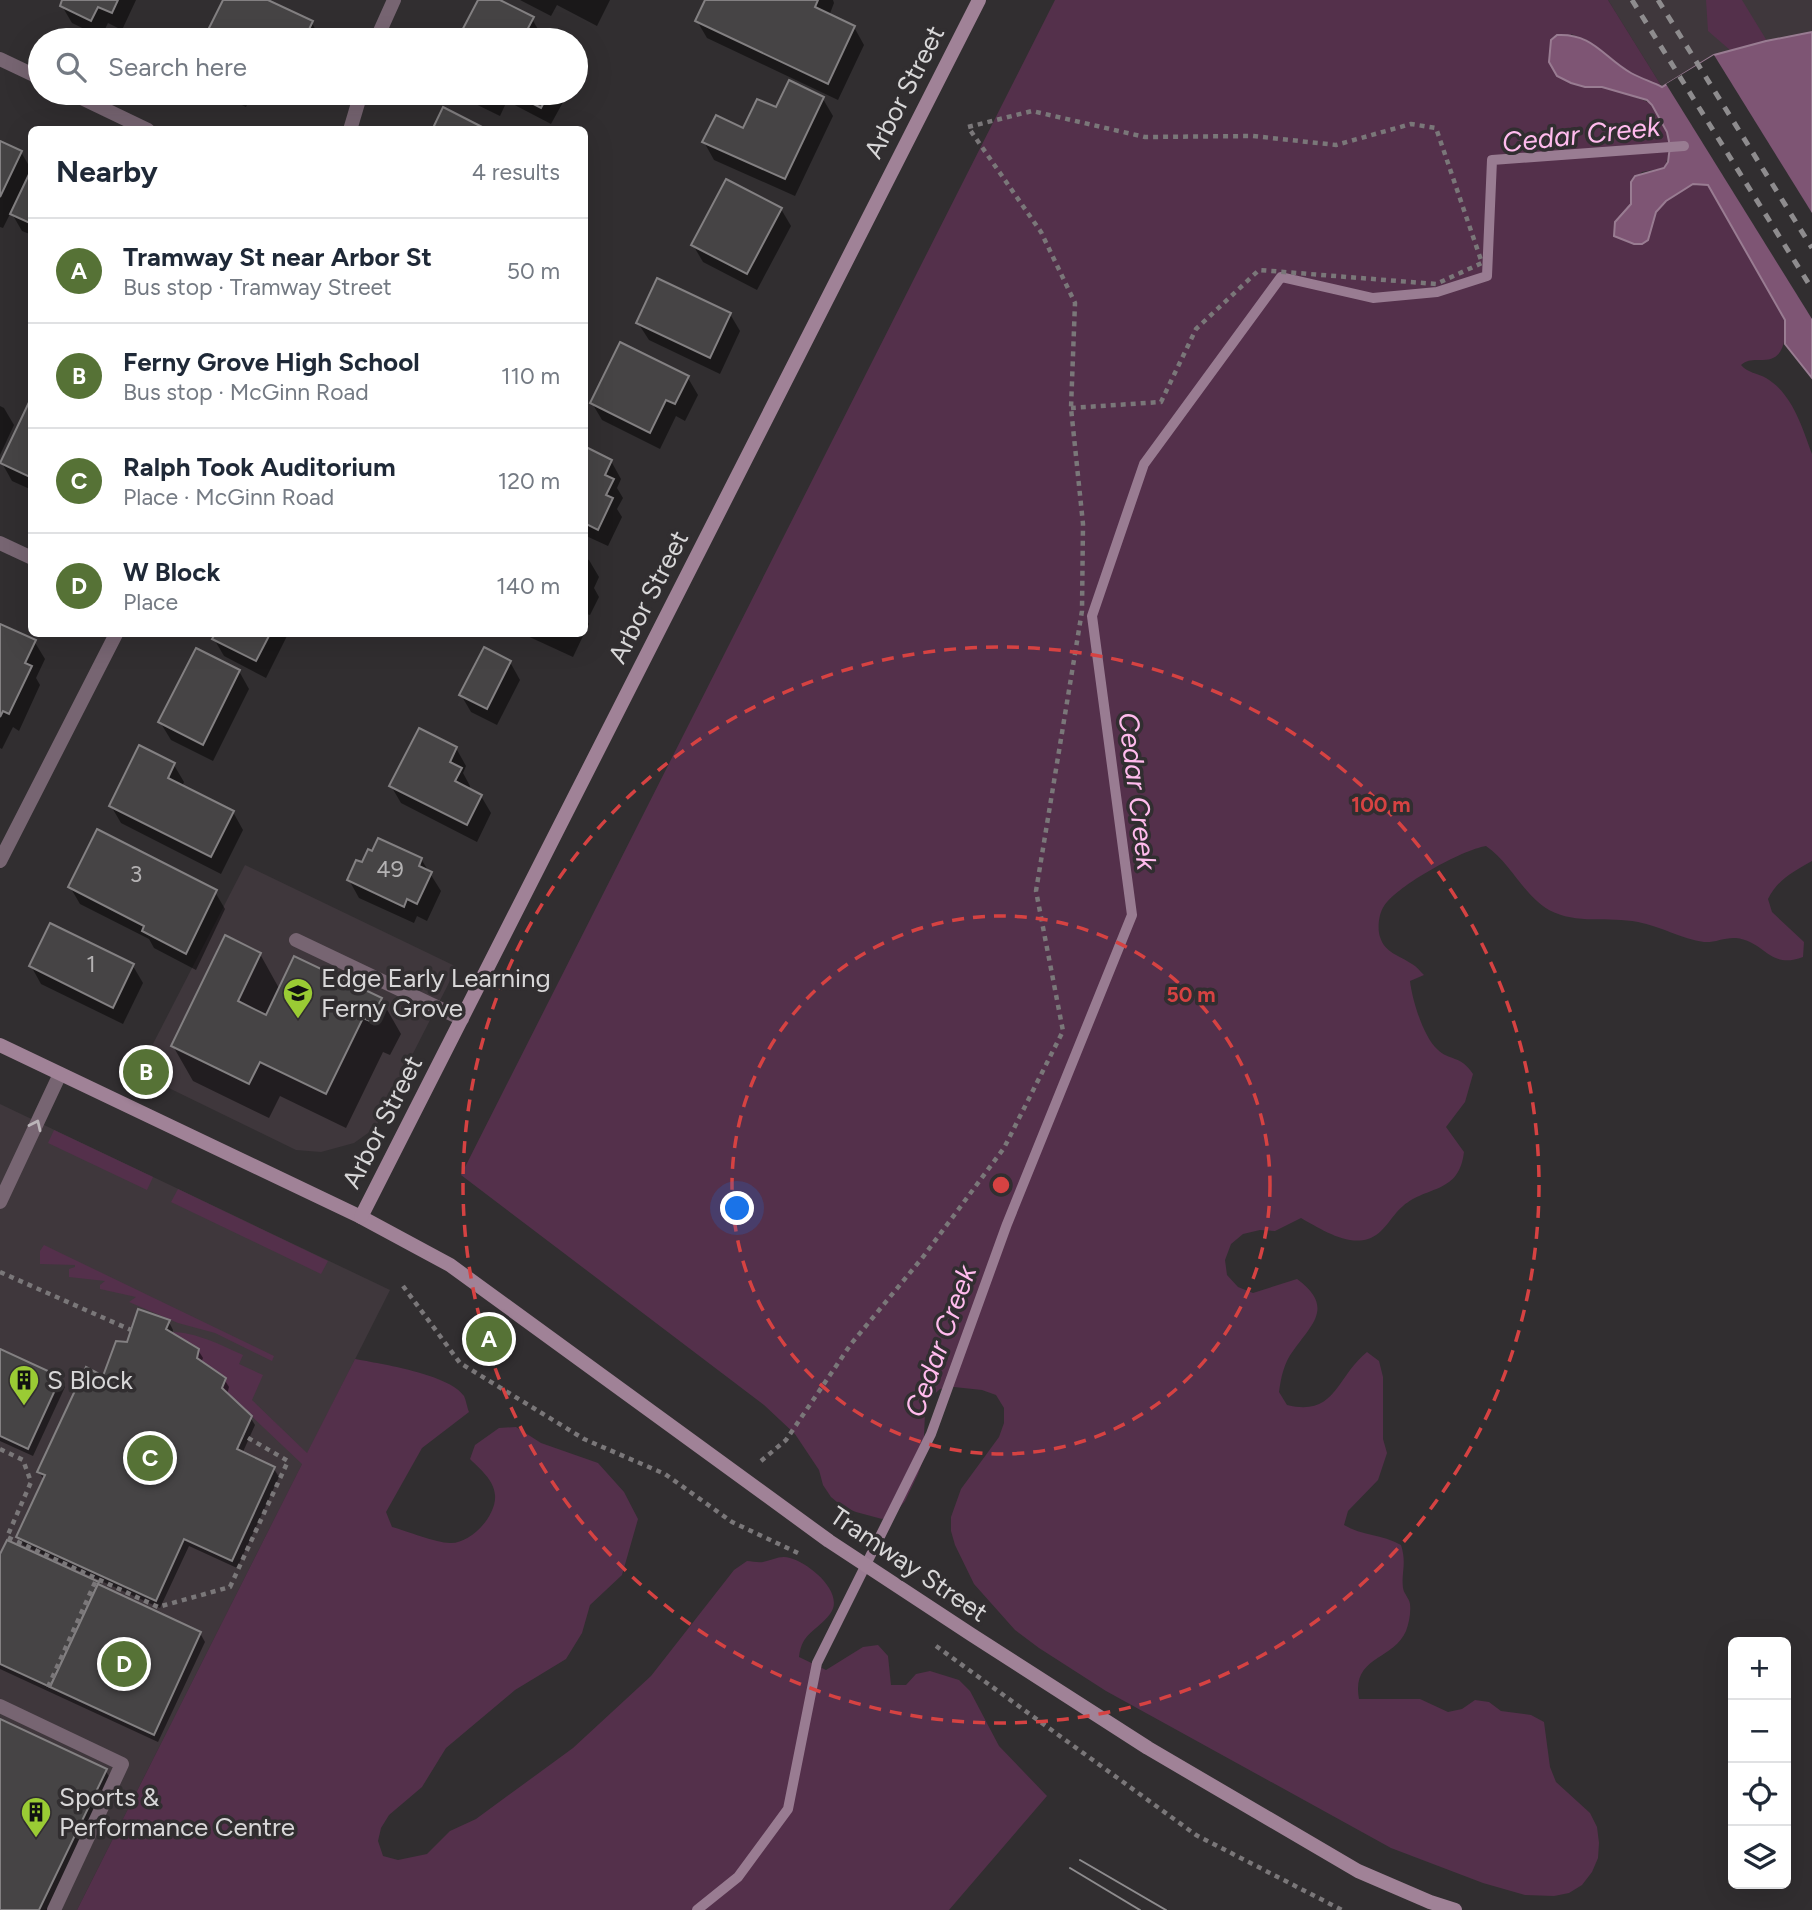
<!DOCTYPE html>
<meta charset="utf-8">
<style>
:root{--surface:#fff;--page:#f6f6f7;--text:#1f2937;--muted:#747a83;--line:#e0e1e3;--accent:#567236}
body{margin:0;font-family:Figtree,sans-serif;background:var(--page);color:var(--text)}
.controls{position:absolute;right:21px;bottom:21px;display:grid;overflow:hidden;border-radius:10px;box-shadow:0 7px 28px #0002}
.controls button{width:63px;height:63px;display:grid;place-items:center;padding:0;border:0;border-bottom:2px solid var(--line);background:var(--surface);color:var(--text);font:35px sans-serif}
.you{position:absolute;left:738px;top:1209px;width:24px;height:24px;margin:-18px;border:5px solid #fff;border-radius:50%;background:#1a73e8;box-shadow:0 0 0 10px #1a73e833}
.badge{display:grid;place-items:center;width:46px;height:46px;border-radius:50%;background:var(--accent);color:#fff;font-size:23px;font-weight:700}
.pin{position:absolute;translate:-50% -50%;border:4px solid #fff;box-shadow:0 2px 7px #0006}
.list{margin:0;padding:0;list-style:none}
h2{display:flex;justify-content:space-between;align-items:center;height:91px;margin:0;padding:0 28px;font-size:30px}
h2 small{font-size:23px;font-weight:400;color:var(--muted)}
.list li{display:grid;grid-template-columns:46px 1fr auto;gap:21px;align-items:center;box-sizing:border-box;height:105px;padding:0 28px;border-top:2px solid var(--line)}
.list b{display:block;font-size:26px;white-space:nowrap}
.list p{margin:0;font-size:23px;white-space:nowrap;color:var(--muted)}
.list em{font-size:23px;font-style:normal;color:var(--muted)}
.icon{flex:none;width:38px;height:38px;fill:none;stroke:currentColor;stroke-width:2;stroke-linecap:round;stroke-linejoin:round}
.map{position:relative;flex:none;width:1812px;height:1910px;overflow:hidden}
.search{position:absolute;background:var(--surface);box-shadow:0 7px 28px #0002;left:28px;top:28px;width:560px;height:77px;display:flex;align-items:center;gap:18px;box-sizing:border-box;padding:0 24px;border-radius:38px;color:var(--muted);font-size:26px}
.panel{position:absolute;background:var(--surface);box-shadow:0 7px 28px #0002;left:28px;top:126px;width:560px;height:511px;border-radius:10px}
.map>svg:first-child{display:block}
.built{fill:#3f373c}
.green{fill:#54304b}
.water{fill:#7e5574;stroke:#997c92;stroke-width:2}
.pier{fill:#312e30}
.shadow{fill:#0007}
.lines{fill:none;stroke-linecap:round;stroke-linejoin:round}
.stream{stroke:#997c92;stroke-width:10}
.building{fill:#464445;stroke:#838082;stroke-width:2}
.path{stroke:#7a7779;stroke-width:4.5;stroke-dasharray:5 5;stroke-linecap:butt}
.lane{stroke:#776572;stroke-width:14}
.street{stroke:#776572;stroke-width:14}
.secondary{stroke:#a08297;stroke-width:14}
.tram{stroke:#8e8c8e;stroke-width:2}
.rail{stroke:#8e8c8e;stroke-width:5;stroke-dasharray:9 9;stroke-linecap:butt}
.oneway{stroke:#bbb5b9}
.ring{fill:none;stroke:#d64242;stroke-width:3.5;stroke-dasharray:12 9}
.labels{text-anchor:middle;stroke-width:7;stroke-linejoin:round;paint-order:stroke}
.number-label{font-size:23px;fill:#b4b2b3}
.street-label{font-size:26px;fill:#d8d7d8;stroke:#312e30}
.poi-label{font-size:26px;fill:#d8d7d8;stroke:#312e30;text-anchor:start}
.water-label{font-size:28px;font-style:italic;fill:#ffbbed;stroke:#312e30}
.centre{fill:#d64242;stroke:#312e30;stroke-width:3.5}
.ring-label{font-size:21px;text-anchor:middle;font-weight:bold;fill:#d64242;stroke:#312e30;stroke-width:7;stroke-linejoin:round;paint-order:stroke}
</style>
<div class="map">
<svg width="1812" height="1910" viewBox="0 0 1812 1910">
<rect width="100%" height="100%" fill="#312e30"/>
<g class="built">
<polygon points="1608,0 1812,0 1812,32 1766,41 1714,55 1662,87"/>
<polygon points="245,865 457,967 375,1128 354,1143 321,1152 296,1150 138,1073"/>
<polygon points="0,1104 390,1290 77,1910 0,1910"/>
</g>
<g class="green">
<path d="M1055,0H1608L1662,87L1629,72L1587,40L1571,34L1585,87C1591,87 1597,86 1602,87C1608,88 1646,100 1649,103C1666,117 1675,148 1664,168L1642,172L1631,182V204L1615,222L1648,240L1656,212L1666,201L1693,184L1708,185L1786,320C1785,337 1786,360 1763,360C1754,360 1748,359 1741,365C1748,373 1757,373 1766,378C1792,393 1802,427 1812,454V861C1793,872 1778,879 1768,899L1772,912L1804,942L1803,957C1769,970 1765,941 1736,938C1725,937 1714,943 1704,942C1682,939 1660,926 1638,922C1608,916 1577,925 1549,910C1523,895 1511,863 1486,846C1462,850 1398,885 1384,906C1379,913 1377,928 1380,937C1385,953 1399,955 1412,964C1416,966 1420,971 1424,975L1410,981C1412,999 1423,1036 1437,1049C1450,1062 1460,1054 1473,1074L1465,1102L1446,1127L1464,1152C1459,1194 1428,1185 1403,1206C1391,1216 1384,1234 1368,1239C1346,1246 1319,1228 1301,1218L1275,1231L1260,1230L1243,1234L1231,1244L1225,1260L1227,1275L1238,1287L1253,1293L1297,1279C1335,1307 1312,1324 1293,1351C1284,1363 1281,1377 1279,1392L1287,1405C1336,1417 1336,1377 1367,1352L1379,1361L1383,1377V1439L1387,1453L1378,1480L1348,1511L1344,1525C1362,1536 1382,1534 1401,1545C1407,1564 1401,1572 1403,1588C1404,1594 1409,1598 1410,1604C1411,1613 1409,1623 1406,1631C1393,1661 1351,1656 1359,1699H1420L1448,1712L1462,1709L1475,1700L1489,1702L1501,1711L1531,1715L1544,1722L1550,1767L1556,1782L1590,1813L1597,1827L1599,1843L1598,1858L1592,1872L1582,1885L1569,1893L1554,1896L1525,1895L1483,1883L1391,1848L1106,1691L1039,1648L1015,1630L974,1584L955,1545L951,1531V1517L961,1489L999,1437L1004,1423V1408L996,1395L982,1390L954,1387L940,1389L929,1399L925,1413L923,1460L918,1474L905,1501L896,1512L882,1519L856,1512L843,1507L831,1497L823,1485L819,1470L795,1434L764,1405L461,1175Z"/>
<polygon points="1706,0 1742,0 1767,41 1812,32 1730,50 1708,31"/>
<polygon points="54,1130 153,1177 147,1190 48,1143"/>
<polygon points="178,1189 328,1261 321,1274 171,1202"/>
<polygon points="44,1245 274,1356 272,1361 215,1333 178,1323 129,1302 136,1297 100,1289 100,1285 105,1281 69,1277 69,1269 75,1267 75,1265 40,1264 40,1251"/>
<path d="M171,1332C196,1332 221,1345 243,1355L239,1364L263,1375L252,1400L307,1453L355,1359C381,1364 449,1374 464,1396C466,1400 467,1407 469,1412L422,1448L386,1512L392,1527C407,1531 436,1543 450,1543C471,1544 497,1515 495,1495C494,1480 480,1469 470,1459L475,1445L499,1428L516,1427L541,1443L598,1463L624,1492L638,1519L622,1575L590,1605L582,1633L566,1659L515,1690L446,1748L422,1787L389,1815L381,1828L378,1841L383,1856L398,1860L427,1854L450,1831L476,1819L573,1748L651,1676L734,1570L747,1561C752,1561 758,1563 763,1562C773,1560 780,1555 790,1558C809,1563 846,1593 830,1614C816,1632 802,1632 799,1657L826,1670L863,1647L878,1645L888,1656L891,1685H906L916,1674L930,1671L959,1680L970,1691L999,1746L1047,1796L949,1910H77L302,1464L222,1388L225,1378L197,1358L199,1349Z"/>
</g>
<path class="water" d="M1812,32V378L1785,344V320L1708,185L1693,184L1666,201L1656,212L1648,240L1642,244H1634L1614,236L1615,222L1631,204V182L1635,176L1664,168L1668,162L1670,146L1667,132L1652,105L1647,100L1602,87H1585L1571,83L1557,76L1549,62L1551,40L1557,35C1593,33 1603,57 1631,73C1640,78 1652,82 1662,87L1714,55L1766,41Z"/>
<polygon class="pier" points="1714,55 1812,213 1812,319 1666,84"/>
<g class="shadow">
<polygon points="64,0 136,0 122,30 108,23 101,37 72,23 62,6"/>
<polygon points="225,0 264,0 312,23 321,40 205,40"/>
<polygon points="479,0 496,0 532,19 542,36 540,40 459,40"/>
<polygon points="520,0 610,0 597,26 557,5 551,16"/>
<polygon points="707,0 833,0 834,3 829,16 854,27 864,45 838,100 707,38 697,21"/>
<polygon points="789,83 823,99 833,116 795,196 714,160 704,142 744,130 777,110"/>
<polygon points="216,93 253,93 246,107"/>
<polygon points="453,93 568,93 551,124 507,101 500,116"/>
<polygon points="0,143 21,152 32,171 32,235 22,231 11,212 3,228 0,227"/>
<polygon points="781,209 791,226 757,290 703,262 693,245"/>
<polygon points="730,314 740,331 720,374 649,340 638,323"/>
<polygon points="688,378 698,395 685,421 676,416 660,449 602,420 592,403"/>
<polygon points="32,400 32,490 12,481 2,463"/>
<polygon points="0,406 4,408 14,425 0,455"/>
<polygon points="585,448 611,461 621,479 617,488 623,498 617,509 622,517 608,546 584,535"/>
<polygon points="584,558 589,560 599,577 594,588 599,597 590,615 584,613"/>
<polygon points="584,616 589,624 584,633"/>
<polygon points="0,625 34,641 45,659 36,678 40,685 19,731 13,727 2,749 0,748"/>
<polygon points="217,634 288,634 266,678 224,656 214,639"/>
<polygon points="523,634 584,634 573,657"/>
<polygon points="510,662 520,680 497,725 471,712 461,695"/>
<polygon points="239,671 249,689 213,761 171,740 160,722"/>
<polygon points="456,748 466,766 463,773 470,786 469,790 481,796 491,813 477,842 401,803 391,786"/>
<polygon points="174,765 184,782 182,787 233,812 243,830 221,874 121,823 111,806"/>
<polygon points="421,859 441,891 427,921 417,916 414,923 359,898 349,880 363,864"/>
<polygon points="70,887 215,892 225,909 196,970 154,948 149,939 80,904"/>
<polygon points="260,954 280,990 381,999 401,1034 390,1055 383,1052 346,1128 280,1096 269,1118 193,1081 173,1046"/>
<polygon points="31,966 133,966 143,983 123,1024 41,984"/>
<polygon points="169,1322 173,1330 172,1334 198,1350 203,1358 201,1363 224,1379 229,1387 227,1395 250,1417 255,1425 242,1454 274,1469 279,1477 237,1568 189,1546 160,1608 23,1545 18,1537 44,1480 39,1472 104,1378 128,1343"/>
<polygon points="0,1351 60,1379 65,1387 33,1456 0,1441"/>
<polygon points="0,1558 99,1587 200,1633 205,1642 158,1742 0,1669"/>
<polygon points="0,1721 105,1770 110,1778 47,1910 0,1910"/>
</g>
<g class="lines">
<polyline class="stream" points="697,1910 738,1877 788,1809 817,1663 931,1434 1007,1224 1132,915 1092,616 1144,464 1281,277 1373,298 1437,292 1487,276 1492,160 1684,146"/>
</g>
<g class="building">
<polygon points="62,0 118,0 112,13 98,7 91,21 60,6"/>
<polygon points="223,0 268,0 313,21 304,40 203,40"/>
<polygon points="478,0 500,0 534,17 526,32 543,40 457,40"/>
<polygon points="705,0 818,0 815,7 855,26 828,84 695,21"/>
<polygon points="789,80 824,97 785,179 702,142 716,115 743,128 757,99 776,107"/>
<polygon points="512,93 549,93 541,108"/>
<polygon points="443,107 488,130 432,130"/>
<polygon points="0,141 22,151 0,197"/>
<polygon points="32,168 32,224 10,214"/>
<polygon points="726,179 782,208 747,274 691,245"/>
<polygon points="657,278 731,313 710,358 636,323"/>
<polygon points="620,342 689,376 675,404 666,400 650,433 590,403"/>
<polygon points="32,396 32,478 0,463"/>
<polygon points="584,446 612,460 605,475 614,479 606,495 613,498 598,530 584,523"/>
<polygon points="0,624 36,640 25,663 32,666 9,714 3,711 0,717"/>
<polygon points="215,634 270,634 256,661 212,639"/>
<polygon points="484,647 511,661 487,709 459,695"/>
<polygon points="196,648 240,670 203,745 158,722"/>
<polygon points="419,728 457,747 450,762 462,768 455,781 482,795 467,825 389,786"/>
<polygon points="139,745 175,763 168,778 234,811 211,857 109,806"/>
<polygon points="97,829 217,890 186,954 142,931 144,926 68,887"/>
<polygon points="378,838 422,858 419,866 432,872 417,904 407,899 404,907 347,880 356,860 362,862 368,849 372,851"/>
<polygon points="50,923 134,964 113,1008 29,966"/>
<polygon points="225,935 261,953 238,1001 266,1015 294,956 382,998 370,1021 363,1018 326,1094 260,1062 249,1084 171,1046"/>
<polygon points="138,1309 170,1320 166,1329 199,1349 197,1358 226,1378 222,1388 252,1416 237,1449 275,1467 232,1561 184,1539 156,1601 16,1537 45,1475 37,1472 86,1367 103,1376 116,1341 127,1342"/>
<polygon points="0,1349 61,1377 28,1449 0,1436"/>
<polygon points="7,1540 99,1582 50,1687 0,1664 0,1554"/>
<polygon points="98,1584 201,1632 154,1735 50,1687"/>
<polygon points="0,1719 107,1769 39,1910 0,1910"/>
</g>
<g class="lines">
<g class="path">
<polyline points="0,1272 131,1330"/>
<polyline points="403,1286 460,1363 584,1439 665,1474 732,1522 798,1553"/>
<polyline points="0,1449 23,1460 31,1482 7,1537 158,1607 230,1587 288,1461 243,1435"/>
<polyline points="761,1461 786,1440 851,1344 923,1257 1004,1148 1063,1031 1036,891 1082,611 1083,524 1071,408 1075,303 1041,232 968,127 1032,111 1145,137 1253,136 1336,145 1411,124 1436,128 1482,263 1436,284 1259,270 1196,329 1161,402 1071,408"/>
<polyline points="936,1646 1196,1835 1342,1910"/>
<polyline points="48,1687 97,1578"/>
</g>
<g class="lane">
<polyline points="296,940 462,1019"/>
<polyline points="0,1202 60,1074"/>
<polyline points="0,1706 122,1764 54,1910"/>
</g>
<g class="street">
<polyline points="376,40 394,0"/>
<polyline points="0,59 40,78"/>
<polyline points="71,93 148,130"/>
<polyline points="350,130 361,93"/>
<polyline points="0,543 32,558"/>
<polyline points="0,861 116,634"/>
</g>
<g class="secondary">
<polyline points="0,1045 361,1217 450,1265 829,1541 972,1635 1148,1748 1358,1871 1430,1902 1455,1910"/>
<polyline points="361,1217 979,0"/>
</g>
<g class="tram">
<polyline points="1080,1860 1166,1910"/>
<polyline points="1070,1868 1140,1910"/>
</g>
<g class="rail">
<polyline points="1632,0 1812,289"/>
<polyline points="1658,0 1812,248"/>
</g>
</g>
<defs><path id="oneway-chevron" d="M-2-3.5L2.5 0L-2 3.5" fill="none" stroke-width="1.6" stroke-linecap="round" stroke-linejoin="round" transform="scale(1.75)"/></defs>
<use class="oneway" href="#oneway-chevron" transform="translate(36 1125) rotate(-65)"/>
<g class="ring">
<circle cx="1001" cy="1185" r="269"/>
<circle cx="1001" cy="1185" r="538"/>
</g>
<defs>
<g id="school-pin" transform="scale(1.575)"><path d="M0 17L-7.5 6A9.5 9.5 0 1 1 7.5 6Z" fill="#9acb34" stroke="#312e30"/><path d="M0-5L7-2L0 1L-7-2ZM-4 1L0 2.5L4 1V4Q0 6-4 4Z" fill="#111"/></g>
<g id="building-pin" transform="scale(1.575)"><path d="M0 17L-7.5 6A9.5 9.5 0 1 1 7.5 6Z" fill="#9acb34" stroke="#312e30"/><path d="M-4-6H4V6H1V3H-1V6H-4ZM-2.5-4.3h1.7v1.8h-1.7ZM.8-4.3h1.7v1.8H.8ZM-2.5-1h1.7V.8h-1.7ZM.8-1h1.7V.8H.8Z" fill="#111"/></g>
</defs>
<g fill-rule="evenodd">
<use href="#school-pin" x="298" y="993"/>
<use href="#building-pin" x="24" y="1380"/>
<use href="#building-pin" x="36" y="1812"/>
</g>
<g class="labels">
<g class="number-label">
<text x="390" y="877">49</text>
<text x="136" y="882">3</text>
<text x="91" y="972">1</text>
</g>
<g class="street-label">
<text transform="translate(904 92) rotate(-63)" y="9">Arbor Street</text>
<text transform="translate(648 597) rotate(-63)" y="9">Arbor Street</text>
<text transform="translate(382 1122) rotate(-63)" y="9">Arbor Street</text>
<text transform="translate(909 1564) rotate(34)" y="9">Tramway Street</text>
</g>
<g class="poi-label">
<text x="321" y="987">Edge Early Learning<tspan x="321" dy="30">Ferny Grove</tspan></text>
<text x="47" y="1389">S Block</text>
<text x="59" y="1806">Sports &amp;<tspan x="59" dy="30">Performance Centre</tspan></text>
</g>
<g class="water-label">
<text transform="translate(1581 134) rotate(-6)" y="10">Cedar Creek</text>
<text transform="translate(1138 791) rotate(83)" y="10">Cedar Creek</text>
<text transform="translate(940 1341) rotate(-70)" y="10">Cedar Creek</text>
</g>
</g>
<circle cx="1001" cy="1185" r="10" class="centre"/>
<g class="ring-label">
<text x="1381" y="812">100 m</text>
<text x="1191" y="1002">50 m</text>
</g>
</svg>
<div class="controls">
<button>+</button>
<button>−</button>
<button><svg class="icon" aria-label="locate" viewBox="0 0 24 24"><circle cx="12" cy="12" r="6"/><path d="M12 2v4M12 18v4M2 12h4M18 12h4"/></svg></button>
<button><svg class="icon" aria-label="layers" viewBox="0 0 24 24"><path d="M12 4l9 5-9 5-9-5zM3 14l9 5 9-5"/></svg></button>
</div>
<div class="you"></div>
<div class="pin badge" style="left:489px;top:1339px">A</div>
<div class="pin badge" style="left:146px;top:1072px">B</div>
<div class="pin badge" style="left:150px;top:1458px">C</div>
<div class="pin badge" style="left:124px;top:1664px">D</div>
<div class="search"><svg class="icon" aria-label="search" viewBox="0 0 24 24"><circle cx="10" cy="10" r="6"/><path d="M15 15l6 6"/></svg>Search here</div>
<section class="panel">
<h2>Nearby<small>4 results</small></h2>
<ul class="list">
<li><span class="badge">A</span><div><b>Tramway St near Arbor St</b><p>Bus stop · Tramway Street</p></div><em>50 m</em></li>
<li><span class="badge">B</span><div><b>Ferny Grove High School</b><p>Bus stop · McGinn Road</p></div><em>110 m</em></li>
<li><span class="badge">C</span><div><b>Ralph Took Auditorium</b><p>Place · McGinn Road</p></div><em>120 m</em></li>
<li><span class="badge">D</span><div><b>W Block</b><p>Place</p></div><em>140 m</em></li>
</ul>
</section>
</div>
